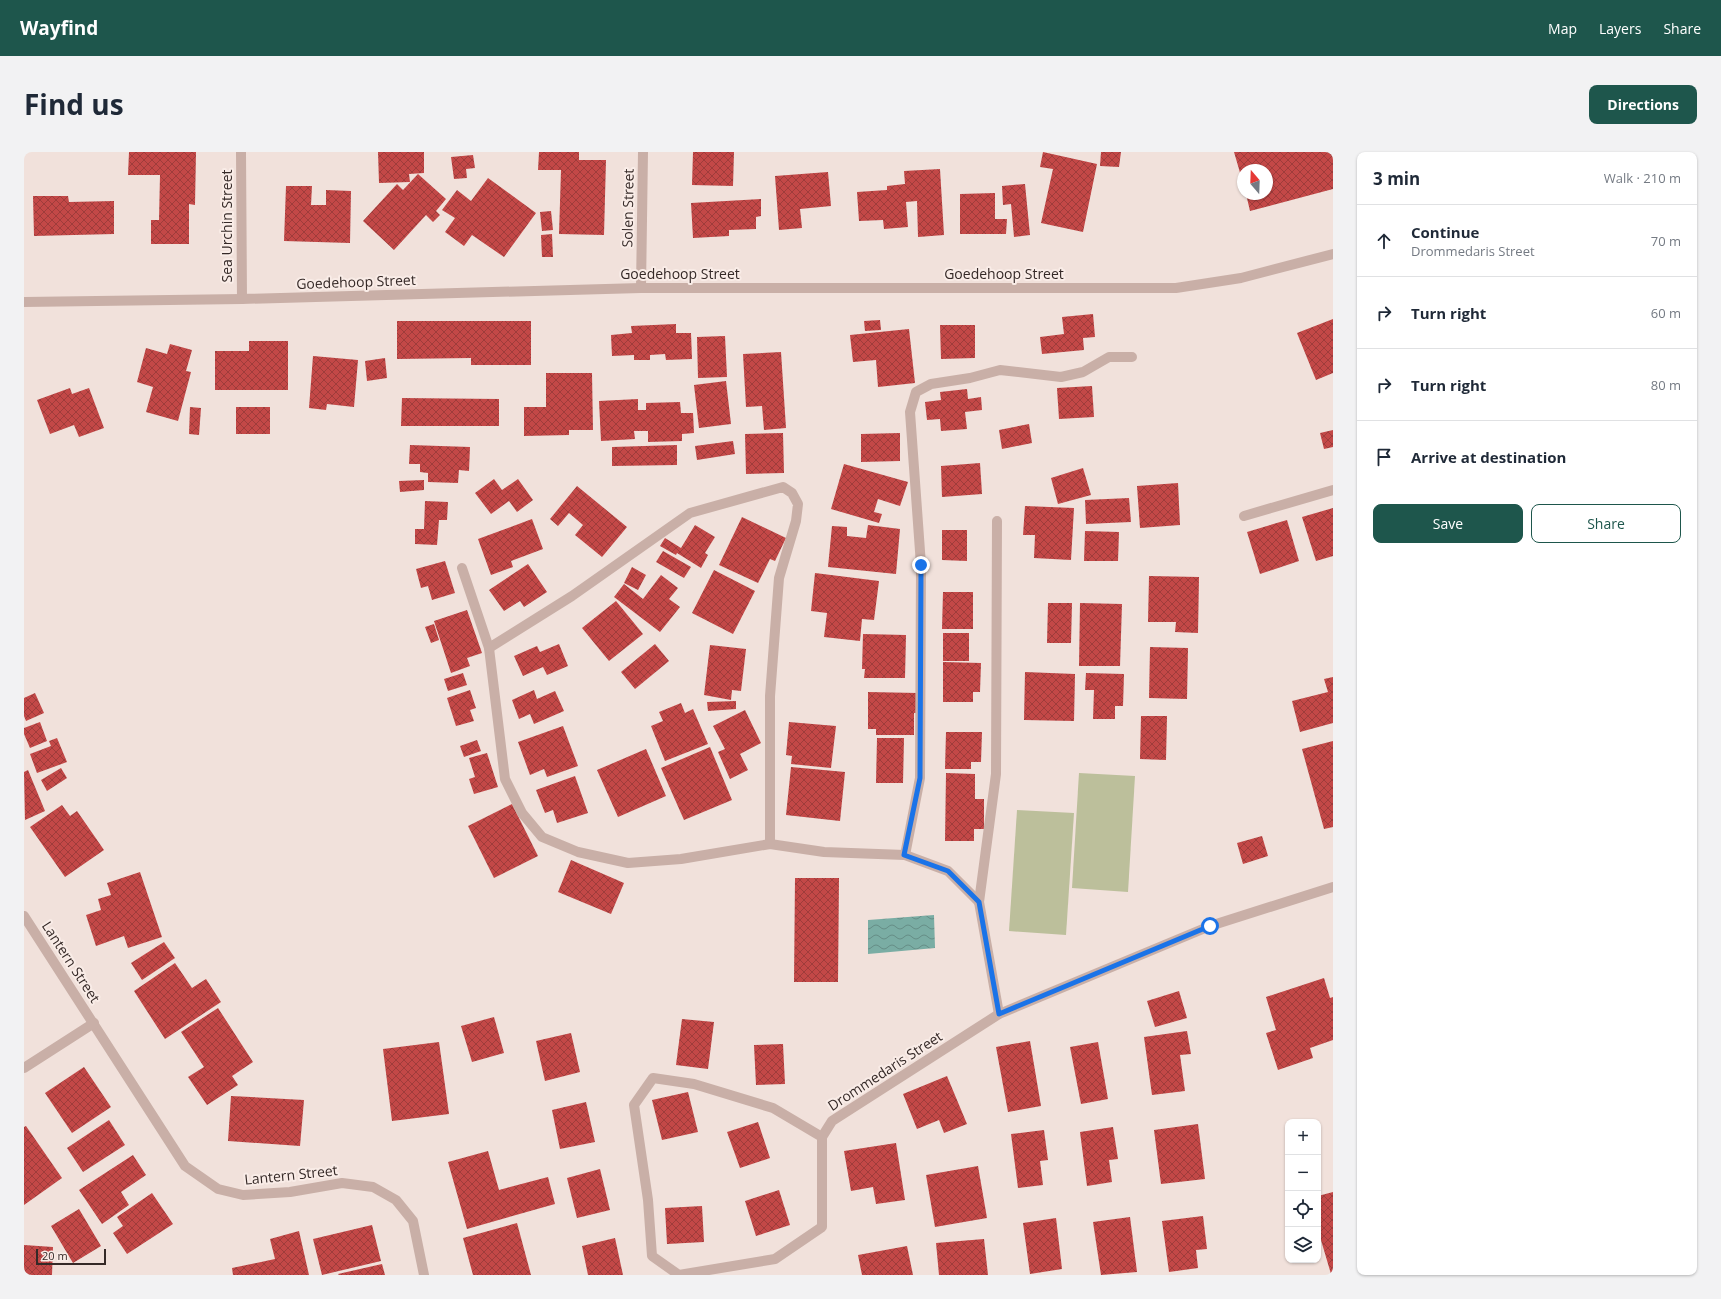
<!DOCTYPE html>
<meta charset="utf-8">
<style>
:root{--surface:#fff;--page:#f2f2f3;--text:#1f2937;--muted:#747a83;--line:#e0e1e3;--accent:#1e564c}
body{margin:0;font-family:"Open Sans",sans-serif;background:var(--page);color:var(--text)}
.controls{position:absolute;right:12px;bottom:12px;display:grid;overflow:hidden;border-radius:8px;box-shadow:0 1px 3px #0004}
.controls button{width:36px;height:36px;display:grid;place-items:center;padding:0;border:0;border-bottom:1px solid var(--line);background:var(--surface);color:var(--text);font:20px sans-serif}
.compass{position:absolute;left:1213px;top:12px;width:36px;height:36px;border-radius:50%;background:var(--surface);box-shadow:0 1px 3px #0004;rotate:341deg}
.scale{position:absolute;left:12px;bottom:10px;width:70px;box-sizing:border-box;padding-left:4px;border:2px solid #352927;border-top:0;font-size:11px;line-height:14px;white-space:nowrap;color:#352927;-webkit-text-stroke:3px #f9ece7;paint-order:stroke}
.stop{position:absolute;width:12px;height:12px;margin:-9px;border:3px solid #1a73e8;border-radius:50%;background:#fff}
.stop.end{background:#1a73e8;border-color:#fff;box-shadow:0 1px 4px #0008}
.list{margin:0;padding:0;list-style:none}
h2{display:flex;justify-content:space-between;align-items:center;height:52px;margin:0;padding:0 16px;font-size:17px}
h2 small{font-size:13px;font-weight:400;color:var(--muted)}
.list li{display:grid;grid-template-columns:26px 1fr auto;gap:12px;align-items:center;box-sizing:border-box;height:72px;padding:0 16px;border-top:1px solid var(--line)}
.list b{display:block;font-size:15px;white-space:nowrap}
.list p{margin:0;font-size:13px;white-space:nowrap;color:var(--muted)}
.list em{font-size:13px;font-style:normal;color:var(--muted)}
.actions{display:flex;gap:8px;padding:12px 16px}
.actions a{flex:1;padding:9px 0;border:1px solid var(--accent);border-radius:8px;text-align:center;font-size:14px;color:var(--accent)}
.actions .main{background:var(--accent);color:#fff}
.icon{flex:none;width:22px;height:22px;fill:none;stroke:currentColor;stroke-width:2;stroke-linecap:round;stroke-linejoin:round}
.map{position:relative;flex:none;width:1309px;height:1123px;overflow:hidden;border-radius:8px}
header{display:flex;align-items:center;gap:24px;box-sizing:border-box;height:56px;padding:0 20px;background:var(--accent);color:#fff}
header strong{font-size:19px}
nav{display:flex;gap:22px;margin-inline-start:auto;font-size:14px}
.intro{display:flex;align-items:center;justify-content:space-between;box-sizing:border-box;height:96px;padding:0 24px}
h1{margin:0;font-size:28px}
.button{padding:10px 18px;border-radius:8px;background:var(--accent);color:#fff;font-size:14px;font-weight:700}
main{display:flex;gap:24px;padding:0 24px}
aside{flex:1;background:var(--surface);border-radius:8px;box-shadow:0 1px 3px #0004}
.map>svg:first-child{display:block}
.green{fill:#bcbf9b}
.water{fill:url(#water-waves)}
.building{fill:url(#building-cross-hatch)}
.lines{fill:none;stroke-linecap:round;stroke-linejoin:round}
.minor{stroke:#c9afa7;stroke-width:10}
.route{stroke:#1a73e8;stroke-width:5}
.labels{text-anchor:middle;stroke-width:4;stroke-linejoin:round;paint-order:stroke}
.street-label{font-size:14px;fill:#352927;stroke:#f9ece7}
</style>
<header>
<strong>Wayfind</strong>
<nav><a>Map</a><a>Layers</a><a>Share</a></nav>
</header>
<div class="intro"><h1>Find us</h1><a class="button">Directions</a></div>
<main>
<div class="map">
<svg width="1309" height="1123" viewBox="0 0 1309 1123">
<defs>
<pattern id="water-waves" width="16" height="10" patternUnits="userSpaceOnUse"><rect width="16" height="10" fill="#7aada4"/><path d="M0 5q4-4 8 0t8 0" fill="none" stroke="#658d86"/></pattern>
<pattern id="building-cross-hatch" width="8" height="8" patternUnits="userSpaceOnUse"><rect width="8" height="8" fill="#c34847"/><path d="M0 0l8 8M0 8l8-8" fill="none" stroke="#9f3c3b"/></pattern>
</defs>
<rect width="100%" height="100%" fill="#f1e1db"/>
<g class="green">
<polygon points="1055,621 1111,624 1104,740 1048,736"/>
<polygon points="993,658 1050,661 1042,783 985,779"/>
</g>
<polygon class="water" points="910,763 911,796 844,802 844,768"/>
<g class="building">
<polygon points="105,0 172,0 171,53 165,52 165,92 127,92 127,68 135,68 136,23 104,23"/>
<polygon points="354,0 400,0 400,21 385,22 386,30 355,31"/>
<polygon points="515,0 555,0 555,8 582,8 580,83 535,82 537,18 514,18"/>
<polygon points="669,0 710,0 709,34 668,33"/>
<polygon points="1019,0 1073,12 1059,80 1017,71 1029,17 1016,15"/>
<polygon points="1077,0 1097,0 1095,15 1076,14"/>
<polygon points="1210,0 1309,0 1309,37 1226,59 1222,42 1243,42 1243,18 1219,18 1219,31"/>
<polygon points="449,3 451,16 442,17 443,26 430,27 427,5"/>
<polygon points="916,17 920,83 894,85 893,49 882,50 884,75 860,77 859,68 835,69 833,40 863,38 863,34 881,32 880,19"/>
<polygon points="804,20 807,54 776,57 778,76 755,78 751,24"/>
<polygon points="394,22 422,47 412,59 416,63 409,70 402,63 370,98 339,69 373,32 379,38"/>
<polygon points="464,26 512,61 480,105 448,83 440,94 421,80 431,66 418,58 433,38 447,49"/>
<polygon points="1001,32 1006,83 990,85 987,52 979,53 978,34"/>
<polygon points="262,34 288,34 287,53 302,53 302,38 327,39 326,91 260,89"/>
<polygon points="971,41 971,67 983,67 982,82 936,82 936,42"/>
<polygon points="9,44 44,44 45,50 90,49 90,82 10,84"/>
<polygon points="737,47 737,64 732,65 732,77 705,78 705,84 669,86 667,51"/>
<polygon points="527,59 529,78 518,79 516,60"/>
<polygon points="528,82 529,105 518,105 517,83"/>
<polygon points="1069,162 1071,185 1059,186 1060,198 1018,202 1016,185 1040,182 1038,165"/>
<polygon points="1309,167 1309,221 1292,228 1273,181"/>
<polygon points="856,168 857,178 841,179 840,169"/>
<polygon points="373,169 507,169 507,213 447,213 447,206 373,207"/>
<polygon points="652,172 652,181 667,181 668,207 642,208 641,202 626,203 626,208 610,208 610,203 588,204 587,183 608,181 607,174"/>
<polygon points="916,173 951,173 951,206 917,207"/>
<polygon points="885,177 891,231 854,235 852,208 829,210 826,183"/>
<polygon points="701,184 703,225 674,226 673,185"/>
<polygon points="225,189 264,189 264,238 191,238 191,199 225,199"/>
<polygon points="146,192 168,198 162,219 167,220 154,269 122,260 129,235 113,230 122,196 143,202"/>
<polygon points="757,200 762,276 740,278 738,254 722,255 719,202"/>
<polygon points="289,204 334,208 330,255 303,252 302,258 285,256"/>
<polygon points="361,206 363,226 343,229 341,209"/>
<polygon points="522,221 568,221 569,278 545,278 545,283 500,284 500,255 522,255"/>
<polygon points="702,229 707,272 675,276 670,233"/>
<polygon points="1068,234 1070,265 1035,267 1033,236"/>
<polygon points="46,236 48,242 65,236 80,276 55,285 50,273 26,282 13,248"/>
<polygon points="943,237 944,247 957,245 958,258 941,260 943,277 917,279 916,267 903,268 901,250 917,248 916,240"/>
<polygon points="378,246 475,247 475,274 377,274"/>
<polygon points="614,247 614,258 622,258 622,251 656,250 657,261 669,261 670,281 658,282 658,289 624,290 624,279 610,279 611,287 577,289 575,249"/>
<polygon points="166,255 177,256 175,283 165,282"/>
<rect x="212" y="255" width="34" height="27"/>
<polygon points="1005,272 1008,291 978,297 975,278"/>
<polygon points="1309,278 1309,295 1300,297 1296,281"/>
<polygon points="759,281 760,321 722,322 721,282"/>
<polygon points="876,281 876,309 837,310 837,282"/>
<polygon points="709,289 711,302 673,308 671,294"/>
<polygon points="386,293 446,295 445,319 435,318 434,331 404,330 404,321 396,320 396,312 385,312"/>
<polygon points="653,293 653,313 588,314 588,295"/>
<polygon points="956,311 958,342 918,345 917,314"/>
<polygon points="820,312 884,330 876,354 854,347 850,360 858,362 855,371 807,357"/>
<polygon points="1059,316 1067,343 1034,352 1027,326"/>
<polygon points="470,327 478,338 494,327 509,348 493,360 485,349 467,362 451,341"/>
<polygon points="400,328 400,338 376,340 375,329"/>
<polygon points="1154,331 1156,373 1116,376 1113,334"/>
<polygon points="553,334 603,375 578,405 551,383 559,373 545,361 534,374 526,367"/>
<polygon points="1105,346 1107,370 1062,372 1061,348"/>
<polygon points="401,349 424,350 423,368 415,368 413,393 391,392 391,377 400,377"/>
<polygon points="1001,354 1050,356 1047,408 1010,406 1011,383 999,383"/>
<polygon points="1309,356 1309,404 1292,409 1278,365"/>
<polygon points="718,365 762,386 751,409 746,407 734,431 695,413"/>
<polygon points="508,367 519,397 487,409 489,415 467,423 454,387"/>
<polygon points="1263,368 1275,409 1236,422 1223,380"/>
<polygon points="671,373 691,385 681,401 684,403 677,416 653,401 652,403 636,394 641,386 657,396"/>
<polygon points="844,373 876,377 872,422 804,415 808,374 823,375 823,384 842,386"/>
<polygon points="918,378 943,378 943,409 918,408"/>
<polygon points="1061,379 1095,380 1094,409 1060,409"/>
<polygon points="639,399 667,415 660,426 632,410"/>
<polygon points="421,409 431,441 408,448 404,434 397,436 392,417"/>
<polygon points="504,412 523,440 500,455 496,449 480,459 465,438"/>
<polygon points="608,415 622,423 614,438 600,431"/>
<polygon points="690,418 731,439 709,482 668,461"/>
<polygon points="791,421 855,429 850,468 838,467 836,489 800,485 803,461 787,459"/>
<polygon points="637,423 654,436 645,447 656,455 636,480 590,445 600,432 619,447"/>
<polygon points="1125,424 1175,425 1174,481 1151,480 1152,470 1124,470"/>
<polygon points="919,440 949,440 949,477 918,477"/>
<polygon points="592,449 619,482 585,509 558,476"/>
<polygon points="1024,451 1048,451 1047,491 1023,491"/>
<polygon points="1056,451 1098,452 1096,514 1055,514"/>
<polygon points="443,458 458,501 443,506 446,514 427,521 410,469"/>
<polygon points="410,472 415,488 407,491 401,475"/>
<rect x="919" y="481" width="26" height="28"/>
<polygon points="839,482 882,483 881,526 840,526 841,517 838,517"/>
<polygon points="535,492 544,514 523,523 519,515 499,524 490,504 513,494 516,500"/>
<polygon points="631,492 645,509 611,537 597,520"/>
<polygon points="686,493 722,497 717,539 708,538 707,548 680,543"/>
<polygon points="1126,495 1164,496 1163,547 1125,546"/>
<polygon points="919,510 957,511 956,540 949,540 949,550 919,550"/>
<polygon points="1001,520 1051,522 1050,569 1000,568"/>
<polygon points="439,521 443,533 424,539 420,527"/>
<polygon points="1062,521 1100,522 1099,554 1091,554 1091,567 1069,567 1070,538 1061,538"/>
<polygon points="1309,525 1309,571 1276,580 1268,549 1304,540 1300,527"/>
<polygon points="446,538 452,556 446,558 450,569 432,574 423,546"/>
<polygon points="510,538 513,547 531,539 540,559 510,572 506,562 495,567 488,548"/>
<polygon points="844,540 894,541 894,561 890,561 890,583 852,583 852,577 844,577"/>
<polygon points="11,541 20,561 2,569 0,564 0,546"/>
<polygon points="712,549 712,557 684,559 683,550"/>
<polygon points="657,551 661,561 669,557 684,592 641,609 627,574 639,569 635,560"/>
<polygon points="721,558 737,591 716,602 724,618 706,627 694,600 701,597 689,574"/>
<polygon points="1117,564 1143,564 1142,608 1116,607"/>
<polygon points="16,570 23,589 6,596 0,582 0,576"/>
<polygon points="765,570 812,574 807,616 767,612 768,604 762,603"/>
<polygon points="539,574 554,614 523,625 520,617 506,623 494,590"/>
<polygon points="922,580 958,580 957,610 947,610 947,617 921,617"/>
<polygon points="33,586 43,610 13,621 6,602 27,594 25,589"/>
<polygon points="853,586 880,586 879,631 852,631"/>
<polygon points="453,588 457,599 440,605 436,594"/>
<polygon points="1309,589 1309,675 1300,677 1278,597"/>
<polygon points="686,595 708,648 660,668 637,616"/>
<polygon points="622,597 642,644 594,665 573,618"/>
<polygon points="463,601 474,635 450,642 445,627 451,625 445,606"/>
<polygon points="767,615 821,620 816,669 762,663"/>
<polygon points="37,616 43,626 23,639 17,628"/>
<polygon points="4,618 21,659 1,668 0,620"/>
<polygon points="922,621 951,622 951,647 960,647 960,677 950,677 950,689 921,689"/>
<polygon points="551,624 564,661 533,671 529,658 521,661 512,638"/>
<polygon points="488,652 514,704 470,726 444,674"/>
<polygon points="38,653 46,664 53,659 80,698 41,725 6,675"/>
<polygon points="1238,684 1244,704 1219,712 1213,691"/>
<polygon points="547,708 600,731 587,762 534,740"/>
<polygon points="116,720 138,785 104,796 100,784 72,794 62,763 77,758 74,747 87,743 83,731"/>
<polygon points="771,726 815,726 814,830 770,830"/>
<polygon points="140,790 151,806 118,828 107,811"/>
<polygon points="151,811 168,836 182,827 197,850 141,887 110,839"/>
<polygon points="1300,826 1306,846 1309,845 1309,888 1286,896 1289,906 1254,918 1242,881 1252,878 1242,845"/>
<polygon points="1155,839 1163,866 1131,875 1123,849"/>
<polygon points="194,856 229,910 208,924 214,933 183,953 164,925 180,915 157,880"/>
<polygon points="470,865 480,901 448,910 437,874"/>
<polygon points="658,867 690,870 684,917 652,913"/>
<polygon points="1163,879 1167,902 1156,903 1161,939 1128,943 1120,885"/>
<polygon points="547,881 556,920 521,929 512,889"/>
<polygon points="1006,889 1017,954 984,960 972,895"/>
<polygon points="415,890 425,962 368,969 359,897"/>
<polygon points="1074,890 1084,947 1057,952 1046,895"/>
<polygon points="759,892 761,932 732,933 730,893"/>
<polygon points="60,915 87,955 48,981 21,941"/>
<polygon points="923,924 943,972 920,981 915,968 893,977 879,942"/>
<polygon points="664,940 674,980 638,988 628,948"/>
<polygon points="207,944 280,948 276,994 204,989"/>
<polygon points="562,950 571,990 536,997 528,958"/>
<polygon points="85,968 101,993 59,1020 43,996"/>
<polygon points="734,970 746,1006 716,1016 703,980"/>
<polygon points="1174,972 1181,1027 1137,1032 1130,978"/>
<polygon points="2,974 38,1026 0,1053 0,975"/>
<polygon points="1089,975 1094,1007 1085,1008 1088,1030 1063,1034 1056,980"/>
<polygon points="1020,978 1024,1008 1016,1009 1019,1033 994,1036 987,982"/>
<polygon points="872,991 881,1048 852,1052 849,1035 827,1039 820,999"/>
<polygon points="464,999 475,1038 524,1025 531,1052 443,1077 424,1010"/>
<polygon points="109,1003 122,1023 97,1040 105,1053 78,1072 55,1038"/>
<polygon points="954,1014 963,1066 911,1075 902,1023"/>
<polygon points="576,1017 586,1058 553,1066 543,1026"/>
<polygon points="755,1038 766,1073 732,1084 721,1049"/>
<polygon points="1309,1040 1309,1122 1307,1122 1294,1078 1294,1044"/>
<polygon points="128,1041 149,1072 103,1102 89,1081 99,1074 93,1065"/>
<polygon points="678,1054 680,1090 643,1092 641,1056"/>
<polygon points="55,1057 77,1094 49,1111 27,1074"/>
<polygon points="1179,1064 1183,1097 1172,1098 1174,1116 1145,1120 1138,1069"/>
<polygon points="1106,1065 1113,1120 1077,1123 1069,1070"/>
<polygon points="1032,1066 1038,1117 1006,1122 999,1071"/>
<polygon points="493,1071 507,1123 449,1123 439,1086"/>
<polygon points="348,1073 357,1109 298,1123 289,1087"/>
<polygon points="275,1079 285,1123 209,1123 208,1116 251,1107 246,1087"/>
<polygon points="591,1086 599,1123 564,1123 558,1094"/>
<polygon points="960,1087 964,1123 915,1123 912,1091"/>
<polygon points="0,1093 29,1095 28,1123 0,1123"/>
<polygon points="883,1094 889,1123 838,1123 834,1103"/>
<polygon points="358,1112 361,1123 315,1123 314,1122"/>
</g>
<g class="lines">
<g class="minor">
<polyline points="217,0 218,147"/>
<polyline points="617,136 619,0"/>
<polyline points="0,150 218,147 617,136 1152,136 1217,126 1309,102"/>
<polyline points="1220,364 1309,338"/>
<polyline points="973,369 972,622 955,750 975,862"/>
<polyline points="438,416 465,496 481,627 498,661 518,685 554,700 604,711 657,707 746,692 800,700 881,703 924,719 955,750"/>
<polyline points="465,496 548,444 666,361 759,335 768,341 774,352 772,369 755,426 746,544 746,692"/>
<polyline points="881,703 896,626 897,413 886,260 892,240 907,232 946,226 976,218 1037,225 1059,220 1085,205 1108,205"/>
<polyline points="0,764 161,1014 194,1037 219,1043 266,1040 318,1031 349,1035 372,1048 389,1069 400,1123"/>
<polyline points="0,916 70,871"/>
<polyline points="798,985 749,956 670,932 629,926 610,953 624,1048 628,1104 655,1123 751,1107 798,1075 798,985 808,969 975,862 1186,774 1309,735"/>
</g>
</g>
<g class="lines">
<polyline class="route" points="897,413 896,626 880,703 924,719 955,750 975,862 1186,774"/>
</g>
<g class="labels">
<g class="street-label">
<text transform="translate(604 56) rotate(-89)" y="5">Solen Street</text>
<text transform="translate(203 74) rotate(-90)" y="5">Sea Urchin Street</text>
<text x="656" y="127">Goedehoop Street</text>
<text x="980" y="127">Goedehoop Street</text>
<text transform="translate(332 130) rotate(-2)" y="5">Goedehoop Street</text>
<text transform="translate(47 810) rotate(57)" y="5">Lantern Street</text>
<text transform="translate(861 919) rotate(-33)" y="5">Drommedaris Street</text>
<text transform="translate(267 1023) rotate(-6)" y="5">Lantern Street</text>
</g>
</g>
</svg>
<div class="controls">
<button>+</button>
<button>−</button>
<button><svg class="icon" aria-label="locate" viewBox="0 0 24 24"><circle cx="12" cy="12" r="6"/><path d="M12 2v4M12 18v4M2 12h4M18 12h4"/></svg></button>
<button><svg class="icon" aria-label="layers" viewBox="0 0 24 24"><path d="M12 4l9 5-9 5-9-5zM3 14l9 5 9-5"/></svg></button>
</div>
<svg class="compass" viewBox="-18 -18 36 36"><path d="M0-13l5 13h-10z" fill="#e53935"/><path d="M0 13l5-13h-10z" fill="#747a83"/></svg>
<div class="scale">20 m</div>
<div class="stop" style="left:1186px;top:774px"></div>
<div class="stop end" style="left:897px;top:413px"></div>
</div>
<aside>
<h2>3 min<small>Walk · 210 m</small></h2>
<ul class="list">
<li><svg class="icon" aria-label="ahead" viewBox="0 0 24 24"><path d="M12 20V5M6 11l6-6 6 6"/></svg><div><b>Continue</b><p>Drommedaris Street</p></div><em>70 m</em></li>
<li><svg class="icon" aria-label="right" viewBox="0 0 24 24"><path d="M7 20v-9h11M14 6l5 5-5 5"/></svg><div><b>Turn right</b></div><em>60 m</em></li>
<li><svg class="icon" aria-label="right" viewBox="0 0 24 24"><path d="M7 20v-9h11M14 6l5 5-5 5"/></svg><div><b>Turn right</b></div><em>80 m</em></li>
<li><svg class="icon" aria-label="arrive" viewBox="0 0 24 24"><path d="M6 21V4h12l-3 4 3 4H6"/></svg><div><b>Arrive at destination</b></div></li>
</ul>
<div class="actions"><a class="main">Save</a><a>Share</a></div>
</aside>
</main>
